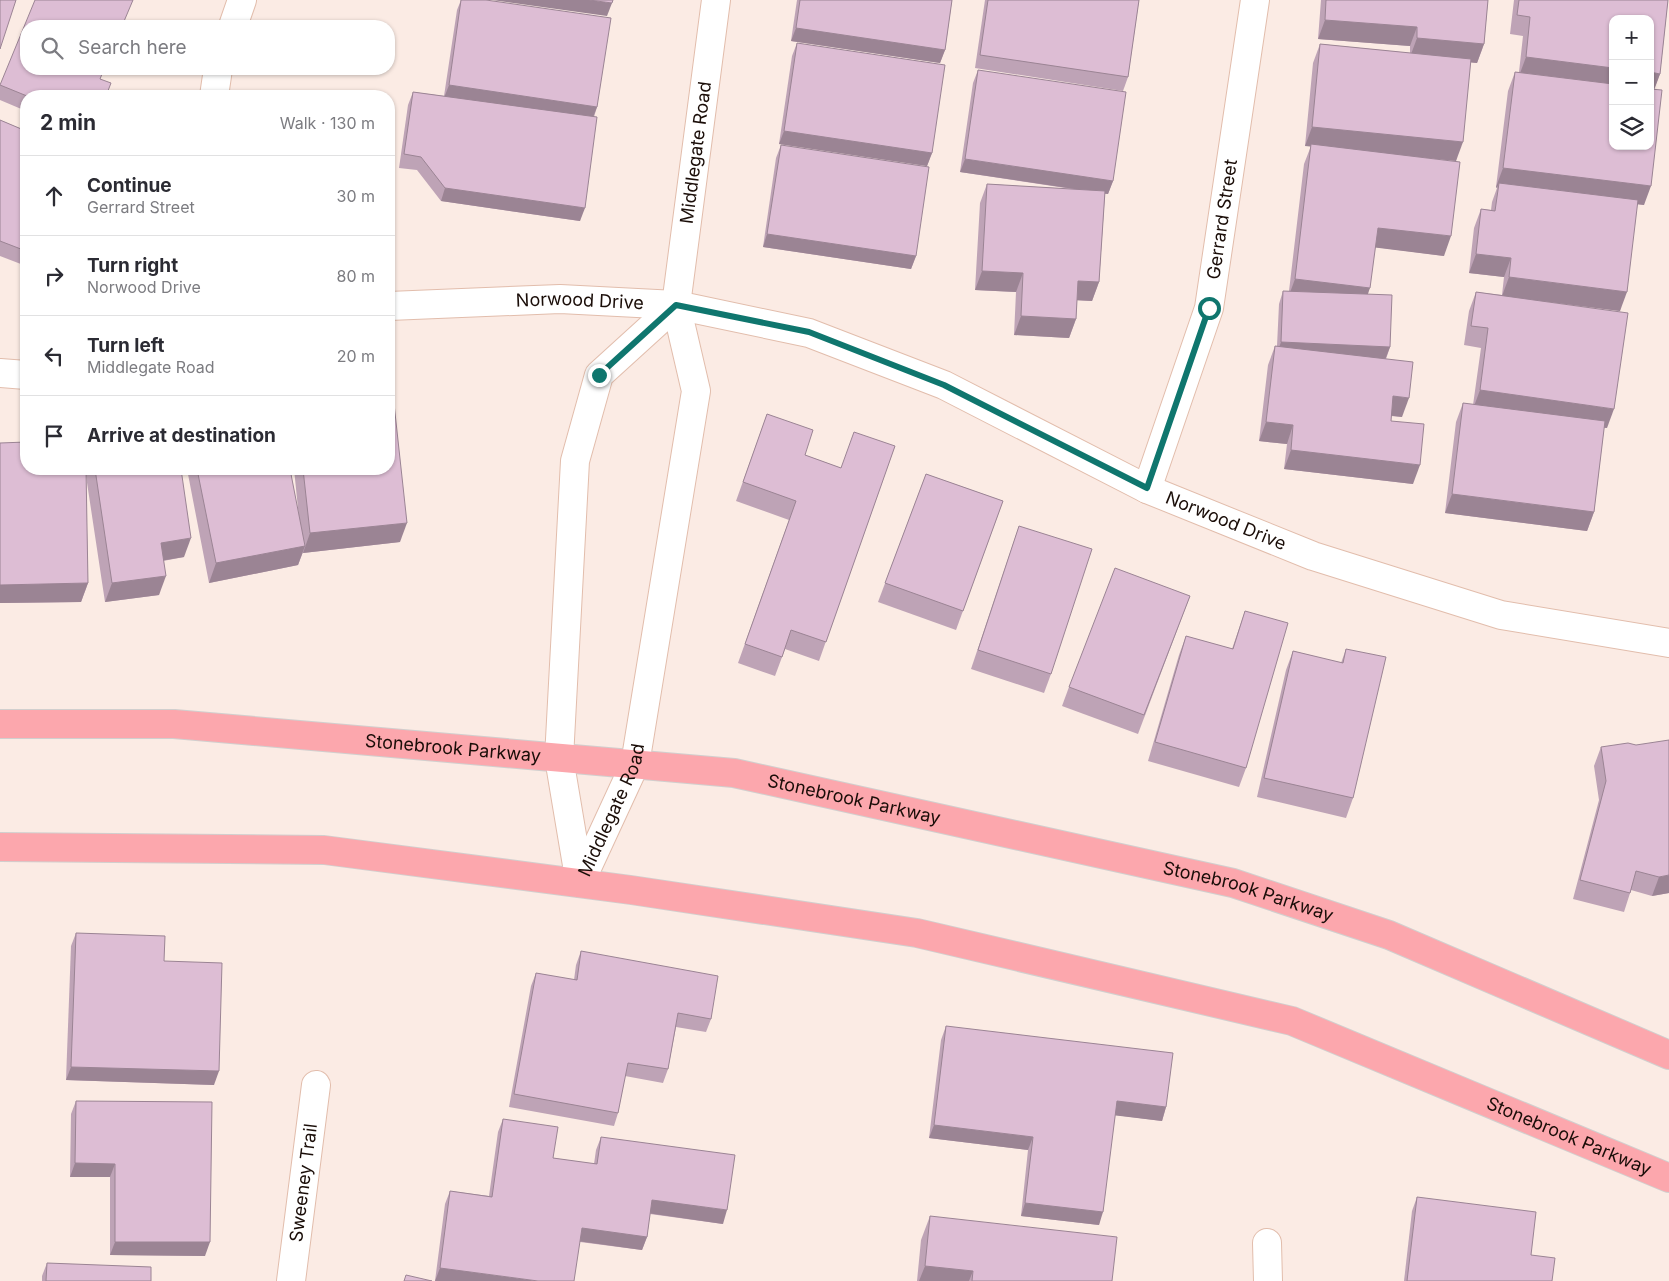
<!DOCTYPE html>
<meta charset="utf-8">
<style>
:root{--surface:#fff;--page:#f7f7f7;--text:#2b2b33;--muted:#7c7c81;--line:#e1e1e2}
body{margin:0;font-family:Inter,sans-serif;background:var(--page);color:var(--text)}
.controls{position:absolute;right:15px;top:15px;display:grid;overflow:hidden;border-radius:10px;box-shadow:0 1px 4px #0004}
.controls button{width:45px;height:45px;display:grid;place-items:center;padding:0;border:0;border-bottom:1px solid var(--line);background:var(--surface);color:var(--text);font:25px sans-serif}
.stop{position:absolute;width:15px;height:15px;margin:-11px;border:4px solid #0f766e;border-radius:50%;background:#fff}
.stop.end{background:#0f766e;border-color:#fff;box-shadow:0 1px 5px #0008}
.list{margin:0;padding:0;list-style:none}
h2{display:flex;justify-content:space-between;align-items:center;height:65px;margin:0;padding:0 20px;font-size:21px}
h2 small{font-size:16px;font-weight:400;color:var(--muted)}
.list li{display:grid;grid-template-columns:32px 1fr auto;gap:15px;align-items:center;box-sizing:border-box;height:80px;padding:0 20px;border-top:1px solid var(--line)}
.list b{display:block;font-size:19px;white-space:nowrap}
.list p{margin:0;font-size:16px;white-space:nowrap;color:var(--muted)}
.list em{font-size:16px;font-style:normal;color:var(--muted)}
.icon{flex:none;width:28px;height:28px;fill:none;stroke:currentColor;stroke-width:2;stroke-linecap:round;stroke-linejoin:round}
.map{position:relative;flex:none;width:1669px;height:1281px;overflow:hidden}
.search{position:absolute;background:var(--surface);box-shadow:0 1px 4px #0004;left:20px;top:20px;width:375px;height:55px;display:flex;align-items:center;gap:12px;box-sizing:border-box;padding:0 18px;border-radius:20px;color:var(--muted);font-size:19px}
.panel{position:absolute;background:var(--surface);box-shadow:0 1px 4px #0004;left:20px;top:90px;width:375px;height:385px;border-radius:20px}
.map>svg:first-child{display:block}
.lines{fill:none;stroke-linecap:round;stroke-linejoin:round}
.minor-casing{stroke:#e2bdac;stroke-width:30}
.major-casing{stroke:#d1cfce;stroke-width:30}
.minor{stroke:#fff;stroke-width:28}
.major{stroke:#fca7ad;stroke-width:28}
.wall{fill:#bea3b6}
.shaded-wall{fill:#9b8494}
.building{fill:#ddbdd4;stroke:#9b8494}
.route{stroke:#0f766e;stroke-width:6}
.labels{text-anchor:middle;stroke-width:4;stroke-linejoin:round;paint-order:stroke}
.street-label{font-size:18px;fill:#1a0d08;stroke:#fff}
</style>
<div class="map">
<svg width="1669" height="1281" viewBox="0 0 1669 1281">
<rect width="100%" height="100%" fill="#fbebe4"/>
<g class="lines">
<g class="minor-casing">
<g id="minor">
<polyline points="233,26 242,0"/>
<polyline points="214,96 218,69"/>
<path id="s1" d="M389,306L560,299L676,305L809,333L944,385L1147,489L1313,556L1501,615L1669,643"/>
<polyline points="0,373 26,375"/>
<path id="s2" d="M1147,489L1209,308L1255,0"/>
<path id="s3" d="M580,883L635,764L696,391L676,305L716,0"/>
<polyline points="580,883 559,758 575,461 599,375 676,305"/>
<polyline points="1267,1243 1268,1281"/>
<path id="s4" d="M291,1281L316,1085"/>
</g>
</g>
<g class="major-casing">
<g id="major">
<path id="s5" d="M0,724H174L734,773L1233,883L1389,935L1669,1055"/>
<path id="s6" d="M0,847L324,850L631,890L917,933L1292,1021L1669,1178"/>
</g>
</g>
<use href="#minor" class="minor"/>
<use href="#major" class="major"/>
</g>
<g class="wall">
<polygon points="461,0 486,0 597,107 594,117 580,221 441,201 417,170 399,168 408,105 413,92 444,96 457,10"/>
<polygon points="797,0 952,0 945,50 940,63 791,41"/>
<polygon points="985,0 1139,0 1128,77 1123,91 975,68"/>
<polygon points="1321,0 1488,0 1484,44 1477,63 1470,62 1456,161 1411,156 1444,256 1375,247 1368,294 1390,347 1386,359 1402,417 1391,416 1391,421 1413,484 1284,469 1287,444 1259,441 1268,365 1275,346 1277,346 1279,304 1283,291 1289,291 1304,164 1311,146 1305,146 1313,63 1320,44 1410,53 1410,46 1318,39"/>
<polygon points="1514,0 1668,0 1660,74 1654,89 1644,205 1637,204 1620,311 1548,302 1607,428 1604,428 1594,512 1587,531 1445,513 1456,422 1463,403 1473,405 1481,348 1464,345 1469,311 1476,292 1502,295 1504,277 1469,273 1474,228 1481,209 1491,210 1492,202 1497,188 1496,187 1508,91 1515,72 1519,72 1523,36 1510,34"/>
<polygon points="797,43 932,153 927,166 779,144 792,56"/>
<polygon points="978,70 1113,181 1108,194 1105,194 1099,282 1092,301 1077,300 1076,319 1069,338 1014,335 1016,292 975,290 980,203 987,184 1072,189 960,172 973,83"/>
<polygon points="101,79 106,96 26,96 26,111 0,100 0,85"/>
<polygon points="0,120 26,131 26,266 0,256"/>
<polygon points="781,145 916,256 911,269 763,247 776,158"/>
<polygon points="767,414 805,455 841,468 895,446 819,661 785,649 775,676 738,663 789,520 736,501"/>
<polygon points="0,443 26,469 181,469 184,557 163,561 159,595 105,602 86,476 88,583 81,602 0,603"/>
<polygon points="187,469 290,469 299,518 294,469 389,469 400,542 303,553 303,552 298,565 209,583"/>
<polygon points="926,474 1003,501 956,630 878,602"/>
<polygon points="1019,526 1051,674 1044,693 971,669"/>
<polygon points="1190,596 1138,734 1062,706 1069,687"/>
<polygon points="1245,611 1246,768 1239,787 1148,761 1179,655 1186,636 1232,649"/>
<polygon points="1346,649 1353,798 1346,818 1257,797 1286,670 1293,651 1341,663"/>
<polygon points="1601,747 1669,893 1652,896 1631,890 1624,912 1573,899 1599,800 1594,766"/>
<polygon points="76,933 164,961 214,1085 66,1080 71,946"/>
<polygon points="581,951 711,1019 706,1032 676,1027 668,1069 663,1083 625,1076 618,1113 614,1126 509,1107 531,986 536,973 574,980 576,965"/>
<polygon points="946,1026 1166,1107 1162,1121 1115,1115 1099,1225 1021,1216 1028,1150 929,1138 941,1040"/>
<polygon points="76,1101 205,1256 110,1255 110,1177 70,1177 71,1114"/>
<polygon points="503,1119 553,1158 594,1164 596,1150 601,1137 723,1224 650,1214 647,1237 642,1250 580,1242 435,1281 445,1204 450,1191 489,1196 498,1132"/>
<polygon points="1417,1197 1531,1255 1552,1281 1404,1281 1412,1211"/>
<polygon points="930,1216 1112,1281 917,1281 921,1240"/>
<polygon points="47,1263 151,1281 42,1281 42,1276"/>
</g>
<g class="shaded-wall">
<polygon points="492,0 589,0 612,3 607,16"/>
<polygon points="1325,20 1417,27 1410,46 1318,39"/>
<polygon points="796,28 945,50 940,63 791,41"/>
<polygon points="1417,38 1484,44 1477,63 1410,57"/>
<polygon points="1526,57 1613,68 1613,88 1519,76"/>
<polygon points="1650,72 1660,74 1653,93 1650,92"/>
<polygon points="449,85 597,107 592,120 444,98"/>
<polygon points="1312,127 1463,142 1456,161 1305,146"/>
<polygon points="784,131 932,153 927,166 779,144"/>
<polygon points="965,159 1113,181 1108,194 960,172"/>
<polygon points="1503,168 1651,186 1644,205 1498,188 1499,183 1497,188 1496,187"/>
<polygon points="445,188 585,208 580,221 441,201"/>
<polygon points="1378,228 1451,236 1444,256 1371,247"/>
<polygon points="767,234 916,256 911,269 763,247"/>
<polygon points="1476,254 1511,258 1504,277 1469,273"/>
<polygon points="982,271 1023,273 1016,292 975,290"/>
<polygon points="1509,277 1627,292 1620,311 1502,296"/>
<polygon points="1295,279 1370,288 1363,307 1288,298"/>
<polygon points="1078,281 1099,282 1092,301 1071,300"/>
<polygon points="1021,316 1076,319 1069,338 1014,335"/>
<polygon points="1281,342 1390,347 1385,360 1276,356"/>
<polygon points="1480,390 1614,409 1607,428 1473,409"/>
<polygon points="1393,396 1409,398 1402,417 1386,415"/>
<polygon points="1266,422 1293,425 1287,444 1259,441"/>
<polygon points="1291,450 1420,465 1413,484 1284,469"/>
<polygon points="1452,494 1594,512 1587,531 1445,513"/>
<polygon points="407,523 400,542 303,553 310,533"/>
<polygon points="191,538 184,557 154,562 161,543"/>
<polygon points="305,546 298,565 209,583 216,563"/>
<polygon points="166,576 159,595 105,602 112,583"/>
<polygon points="88,583 81,602 0,603 0,585"/>
<polygon points="1669,875 1669,893 1652,896 1659,877"/>
<polygon points="71,1067 219,1071 214,1085 66,1080"/>
<polygon points="1117,1101 1166,1107 1162,1121 1112,1115"/>
<polygon points="934,1125 1033,1137 1028,1150 929,1138"/>
<polygon points="75,1163 115,1164 110,1177 70,1177"/>
<polygon points="652,1200 727,1210 723,1224 647,1213"/>
<polygon points="1025,1203 1103,1212 1099,1225 1021,1216"/>
<polygon points="582,1228 647,1237 642,1250 577,1241"/>
<polygon points="115,1242 210,1242 205,1256 110,1255"/>
<polygon points="925,1266 973,1271 969,1281 919,1281"/>
<polygon points="440,1268 538,1281 435,1281"/>
</g>
<g class="building">
<polygon points="0,0 16,0 0,49"/>
<polygon points="35,0 133,0 122,26 26,26 26,69 104,69 100,79 111,83 106,96 27,96 0,85"/>
<polygon points="461,0 486,0 611,18 597,107 449,85"/>
<polygon points="589,0 613,0 612,3"/>
<polygon points="800,0 952,0 945,50 796,28"/>
<polygon points="988,0 1139,0 1128,77 980,55"/>
<polygon points="1326,0 1488,0 1484,44 1417,38 1417,27 1325,20"/>
<polygon points="1519,0 1668,0 1660,74 1650,72 1650,19 1613,19 1613,68 1526,57 1530,17 1517,15"/>
<polygon points="797,43 945,65 932,153 784,131"/>
<polygon points="1320,44 1471,59 1463,142 1312,127"/>
<polygon points="978,70 1126,92 1113,181 965,159"/>
<polygon points="1515,72 1613,84 1613,146 1650,146 1650,89 1662,90 1651,186 1503,168"/>
<polygon points="413,92 597,117 585,208 445,188 421,157 404,154"/>
<polygon points="0,120 26,131 26,251 0,241"/>
<polygon points="1311,144 1460,162 1451,236 1378,228 1370,288 1295,279"/>
<polygon points="781,145 929,167 916,256 767,234"/>
<polygon points="1499,183 1638,200 1627,292 1509,277 1511,258 1476,254 1481,209 1495,211"/>
<polygon points="987,184 1105,191 1099,282 1078,281 1076,319 1021,316 1023,273 982,271"/>
<polygon points="1283,291 1392,295 1390,347 1281,342"/>
<polygon points="1476,292 1628,313 1614,409 1480,390 1488,328 1471,326"/>
<polygon points="1275,346 1413,362 1409,398 1393,396 1391,421 1424,424 1420,465 1291,450 1293,425 1266,422"/>
<polygon points="389,376 391,376 407,523 310,533 303,469 389,469"/>
<polygon points="1463,403 1605,421 1594,512 1452,494"/>
<polygon points="767,414 813,430 805,455 841,468 854,432 895,446 826,642 791,630 782,657 745,644 796,501 743,482"/>
<polygon points="26,442 26,469 86,469 88,583 0,585 0,443"/>
<polygon points="95,469 181,469 191,538 161,543 166,576 112,583"/>
<polygon points="197,469 290,469 305,546 216,563"/>
<polygon points="926,474 1003,501 963,611 885,583"/>
<polygon points="1019,526 1092,549 1051,674 978,650"/>
<polygon points="1115,568 1190,596 1144,715 1069,687"/>
<polygon points="1245,611 1288,623 1246,768 1155,742 1186,636 1233,649"/>
<polygon points="1346,649 1386,657 1353,798 1264,778 1293,651 1343,663"/>
<polygon points="1669,740 1669,875 1659,877 1636,871 1630,893 1580,880 1606,781 1601,747 1628,743 1636,745"/>
<polygon points="76,933 165,936 164,961 222,963 219,1071 71,1067"/>
<polygon points="581,951 718,976 711,1019 678,1013 668,1069 628,1063 618,1113 514,1094 536,973 577,980"/>
<polygon points="946,1026 1173,1053 1166,1107 1117,1101 1103,1212 1025,1203 1033,1137 934,1125"/>
<polygon points="76,1101 212,1102 210,1242 115,1242 115,1164 75,1163"/>
<polygon points="503,1119 558,1127 553,1158 597,1164 601,1137 735,1155 727,1210 652,1200 647,1237 582,1228 574,1281 538,1281 440,1268 450,1191 492,1197"/>
<polygon points="1417,1197 1536,1212 1531,1255 1555,1258 1552,1281 1407,1281"/>
<polygon points="930,1216 1117,1237 1112,1281 972,1281 973,1271 925,1266"/>
<polygon points="47,1263 151,1267 151,1281 46,1281"/>
<polygon points="406,1275 432,1281 404,1281"/>
</g>
<g class="lines">
<polyline class="route" points="599,375 676,305 809,332 944,385 1147,488 1209,308"/>
</g>
<g class="labels">
<g class="street-label">
<text dy="6" stroke="none"><textPath href="#s3" startOffset="751">Middlegate Road</textPath></text>
<text dy="6" stroke="none"><textPath href="#s2" startOffset="281">Gerrard Street</textPath></text>
<text dy="6" stroke="none"><textPath href="#s1" startOffset="191">Norwood Drive</textPath></text>
<text dy="6" stroke="none"><textPath href="#s1" startOffset="881">Norwood Drive</textPath></text>
<text dy="6" stroke="none"><textPath href="#s5" startOffset="454">Stonebrook Parkway</textPath></text>
<text dy="6" stroke="none"><textPath href="#s5" startOffset="859">Stonebrook Parkway</textPath></text>
<text dy="6" stroke="none"><textPath href="#s3" startOffset="80">Middlegate Road</textPath></text>
<text dy="6" stroke="none"><textPath href="#s5" startOffset="1264">Stonebrook Parkway</textPath></text>
<text dy="6" stroke="none"><textPath href="#s6" startOffset="1608">Stonebrook Parkway</textPath></text>
<text dy="6" stroke="none"><textPath href="#s4" startOffset="99">Sweeney Trail</textPath></text>
</g>
</g>
</svg>
<div class="controls">
<button>+</button>
<button>−</button>
<button><svg class="icon" aria-label="layers" viewBox="0 0 24 24"><path d="M12 4l9 5-9 5-9-5zM3 14l9 5 9-5"/></svg></button>
</div>
<div class="stop" style="left:1209px;top:308px"></div>
<div class="stop end" style="left:599px;top:375px"></div>
<div class="search"><svg class="icon" aria-label="search" viewBox="0 0 24 24"><circle cx="10" cy="10" r="6"/><path d="M15 15l6 6"/></svg>Search here</div>
<section class="panel">
<h2>2 min<small>Walk · 130 m</small></h2>
<ul class="list">
<li><svg class="icon" aria-label="ahead" viewBox="0 0 24 24"><path d="M12 20V5M6 11l6-6 6 6"/></svg><div><b>Continue</b><p>Gerrard Street</p></div><em>30 m</em></li>
<li><svg class="icon" aria-label="right" viewBox="0 0 24 24"><path d="M7 20v-9h11M14 6l5 5-5 5"/></svg><div><b>Turn right</b><p>Norwood Drive</p></div><em>80 m</em></li>
<li><svg class="icon" aria-label="left" viewBox="0 0 24 24"><path d="M17 20v-9H6M10 6l-5 5 5 5"/></svg><div><b>Turn left</b><p>Middlegate Road</p></div><em>20 m</em></li>
<li><svg class="icon" aria-label="arrive" viewBox="0 0 24 24"><path d="M6 21V4h12l-3 4 3 4H6"/></svg><div><b>Arrive at destination</b></div></li>
</ul>
</section>
</div>
